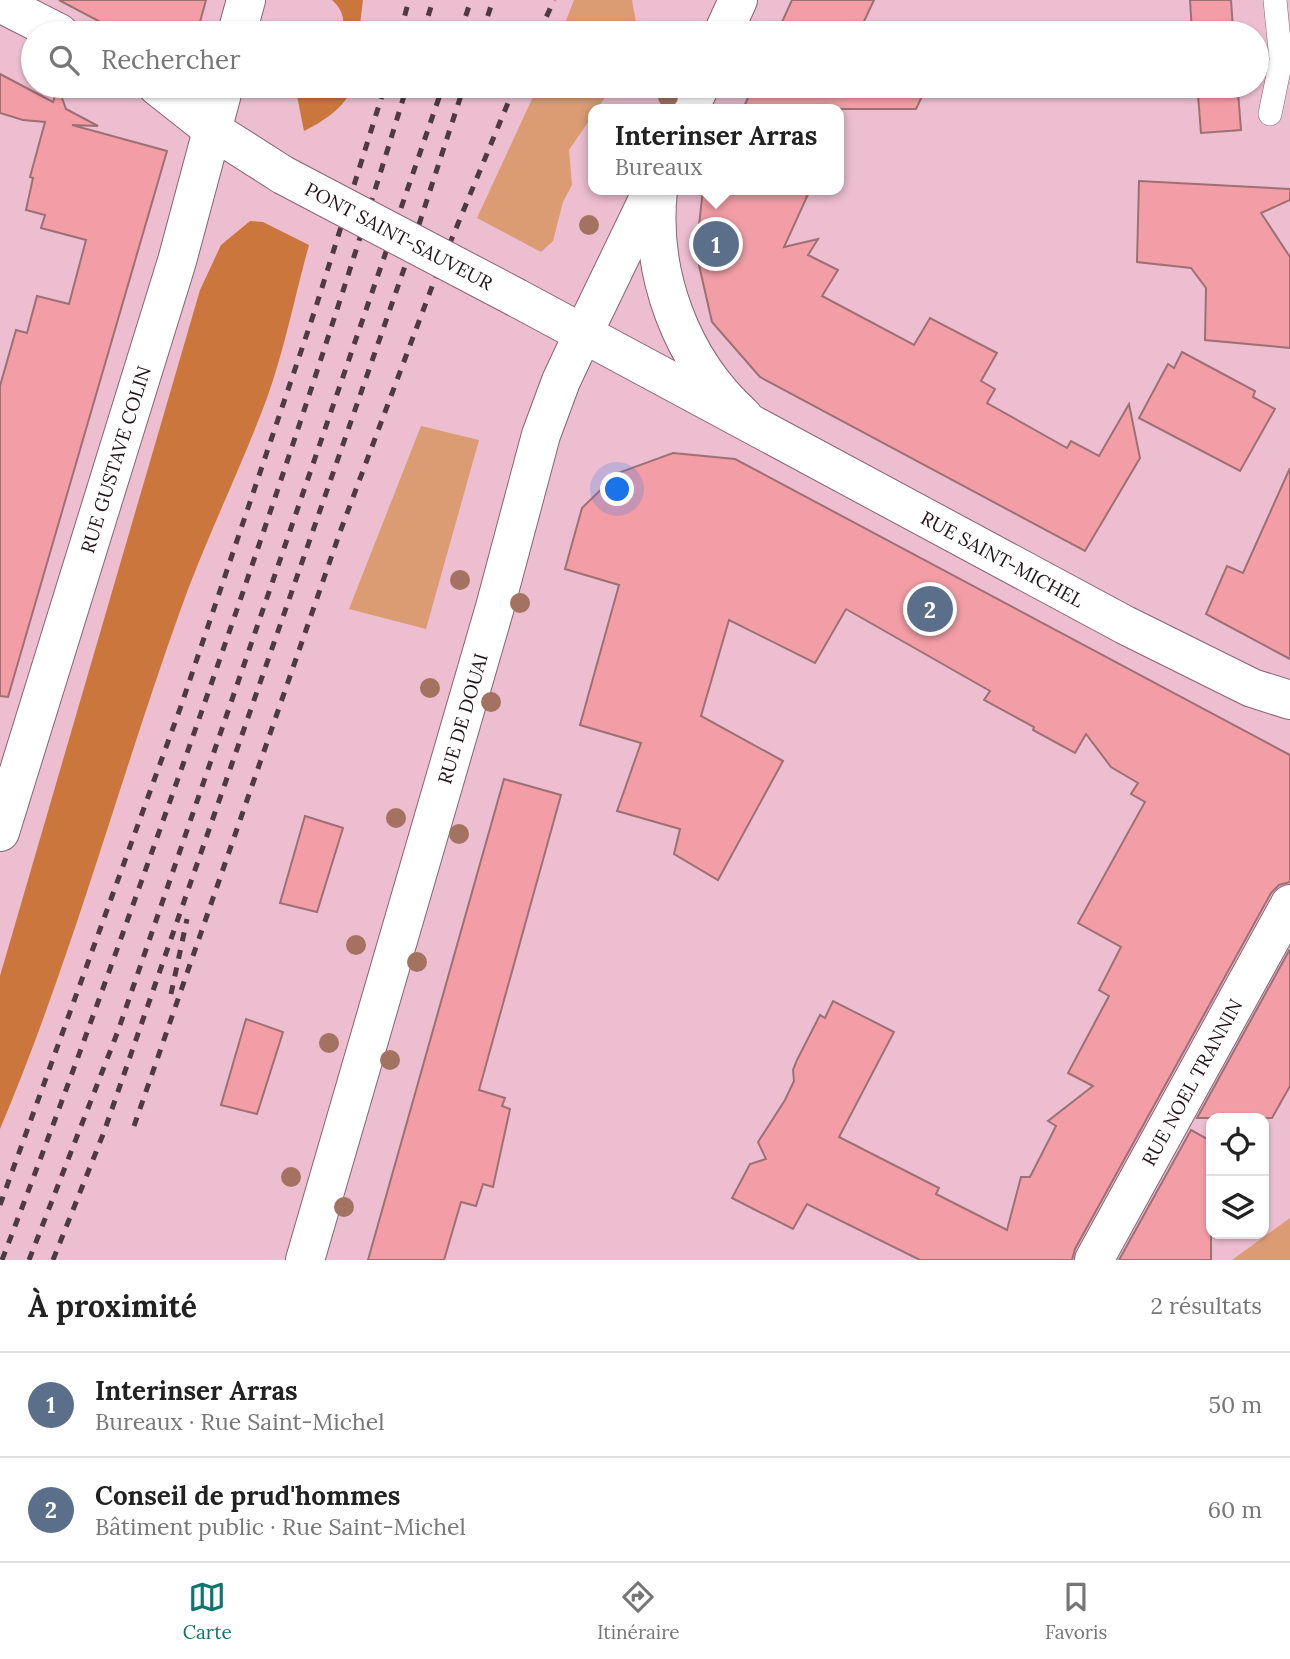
<!DOCTYPE html>
<html lang="fr">
<meta charset="utf-8">
<style>
:root{--surface:#fff;--page:#f6f6f6;--text:#222;--muted:#767676;--line:#e0e0e0;--accent:#0f766e}
body{margin:0;font-family:Lora,serif;background:var(--page);color:var(--text)}
.controls{position:absolute;right:21px;bottom:21px;display:grid;overflow:hidden;border-radius:14px;box-shadow:0 2px 5px #0004}
.controls button{width:63px;height:63px;display:grid;place-items:center;padding:0;border:0;border-bottom:2px solid var(--line);background:var(--surface);color:var(--text);font:35px sans-serif}
.you{position:absolute;left:618px;top:490px;width:24px;height:24px;margin:-18px;border:5px solid #fff;border-radius:50%;background:#1a73e8;box-shadow:0 0 0 10px #1a73e833}
.badge{display:grid;place-items:center;width:46px;height:46px;border-radius:50%;background:var(--accent);color:#fff;font-size:23px;font-weight:700}
.pin{position:absolute;translate:-50% -50%;border:4px solid #fff;box-shadow:0 2px 7px #0006}
.popup{position:absolute;left:588px;top:104px;width:256px;height:91px;box-sizing:border-box;display:grid;place-content:center;border-radius:14px;background:var(--surface);filter:drop-shadow(0 2px 5px #0005);font-size:23px;white-space:nowrap;color:var(--muted)}
.popup b{font-size:26px;color:var(--text)}
.popup::after{content:'';position:absolute;left:50%;top:100%;margin-left:-14px;border:14px solid transparent;border-top-color:var(--surface)}
.list{margin:0;padding:0;list-style:none}
h2{display:flex;justify-content:space-between;align-items:center;height:91px;margin:0;padding:0 28px;font-size:30px}
h2 small{font-size:23px;font-weight:400;color:var(--muted)}
.list li{display:grid;grid-template-columns:46px 1fr auto;gap:21px;align-items:center;box-sizing:border-box;height:105px;padding:0 28px;border-top:2px solid var(--line)}
.list b{display:block;font-size:26px;white-space:nowrap}
.list p{margin:0;font-size:23px;white-space:nowrap;color:var(--muted)}
.list em{font-size:23px;font-style:normal;color:var(--muted)}
.icon{flex:none;width:38px;height:38px;fill:none;stroke:currentColor;stroke-width:2;stroke-linecap:round;stroke-linejoin:round}
.map{position:relative;flex:none;width:1290px;height:1260px;overflow:hidden}
.search{position:absolute;background:var(--surface);box-shadow:0 2px 5px #0004;left:21px;right:21px;top:21px;height:77px;display:flex;align-items:center;gap:18px;box-sizing:border-box;padding:0 24px;border-radius:38px;color:var(--muted);font-size:26px}
.sheet{height:301px;background:var(--surface)}
nav{display:flex;justify-content:space-around;align-items:center;box-sizing:border-box;height:98px;border-top:2px solid var(--line);background:var(--surface);font-size:19px;color:var(--muted)}
nav a{display:grid;justify-items:center;gap:4px}
nav .on{color:var(--accent)}
.map>svg:first-child{display:block}
.green{fill:#db9c74}
.forest{fill:#cb763d}
.building{fill:#f39ea7;stroke:#9d7074;stroke-width:2}
.lines{fill:none;stroke-linecap:round;stroke-linejoin:round}
.service-casing{stroke:#8b6273;stroke-width:24}
.minor-casing{stroke:#8b6273;stroke-width:40}
.tertiary-casing{stroke:#8b6273;stroke-width:40}
.secondary-casing{stroke:#8b6273;stroke-width:40}
.service{stroke:#fff;stroke-width:23}
.minor{stroke:#fff;stroke-width:38}
.tertiary{stroke:#fff;stroke-width:38}
.secondary{stroke:#fff;stroke-width:38}
.rail{stroke:#4f3942;stroke-width:5;stroke-dasharray:9 9;stroke-linecap:butt}
.secondary-bridge-casing{stroke:#8b6273;stroke-width:40;stroke-linecap:butt}
.secondary-bridge{stroke:#fff;stroke-width:38}
.tree{fill:#a47260}
.labels{text-anchor:middle;stroke-width:5;stroke-linejoin:round;paint-order:stroke}
.street-label{font-size:19px;fill:#221219;stroke:#f9cadd}
</style>
<div class="map">
<svg width="1290" height="1260" viewBox="0 0 1290 1260">
<rect width="100%" height="100%" fill="#ecbed0"/>
<g class="green">
<polygon points="574,0 632,0 638,33 561,33"/>
<polygon points="538,86 613,86 597,109 594,109 593,115 569,150 572,185 563,202 553,241 541,252 477,218"/>
<polygon points="421,426 479,440 426,629 349,609"/>
<polygon points="1290,1218 1290,1260 1232,1260"/>
</g>
<g class="forest">
<path d="M332,0H363L359,33H340C347,21 342,9 332,0Z"/>
<path d="M295,86H352C347,107 322,122 304,131Z"/>
<path d="M250,221L263,222L309,245C295,295 285,348 267,398C240,471 205,540 179,614C118,785 71,961 0,1129V976L200,290L221,245Z"/>
</g>
<g class="building">
<polygon points="59,0 206,0 197,33 169,28 166,33 121,33"/>
<polygon points="792,0 874,0 860,30 868,33 777,33"/>
<polygon points="1190,0 1231,0 1233,29 1192,32"/>
<polygon points="0,74 53,102 58,87 66,109 98,126 72,125 167,151 8,697 0,696 0,386 16,330 27,333 37,296 69,304 86,240 41,228 45,215 26,210 33,178 30,177 45,122 23,120 0,113"/>
<polygon points="753,86 927,86 916,109 743,109"/>
<polygon points="1238,92 1241,130 1201,133 1198,95"/>
<polygon points="1139,181 1290,189 1290,200 1261,213 1290,257 1290,348 1205,340 1206,288 1191,268 1137,262"/>
<polygon points="703,190 810,190 784,247 818,239 808,255 838,270 822,296 914,345 930,318 997,353 981,381 995,389 987,403 1067,448 1071,441 1099,456 1129,404 1140,458 1085,551 760,377 712,322 696,252"/>
<polygon points="1182,352 1255,391 1253,397 1275,409 1240,471 1139,418 1168,364 1174,368"/>
<polygon points="673,453 735,459 1290,755 1290,882 1279,885 1271,893 1075,1249 1072,1260 920,1260 807,1204 793,1229 732,1198 750,1164 766,1159 758,1142 785,1100 794,1081 793,1070 797,1060 820,1015 825,1018 833,1001 894,1032 839,1137 939,1188 936,1194 1007,1230 1021,1177 1030,1177 1056,1126 1048,1121 1093,1086 1068,1073 1109,996 1099,990 1121,947 1078,923 1145,802 1131,794 1138,783 1111,767 1086,734 1075,753 1033,730 1034,727 984,700 990,691 846,609 815,663 729,620 701,716 783,761 718,880 674,854 680,829 617,811 641,743 580,725 619,585 565,569 582,508 618,473"/>
<polygon points="1290,468 1290,659 1206,614 1227,566 1243,573"/>
<polygon points="504,779 561,795 479,1090 505,1098 502,1106 510,1109 493,1187 483,1184 476,1206 461,1202 444,1260 368,1260"/>
<polygon points="305,816 343,828 317,912 280,903"/>
<polygon points="1290,949 1290,1086 1272,1118 1197,1118"/>
<polygon points="246,1019 283,1032 257,1114 221,1105"/>
<polygon points="1191,1130 1211,1141 1211,1260 1119,1260"/>
</g>
<g class="lines">
<g class="service-casing">
<polyline id="service" points="1270,114 1281,60 1275,0"/>
</g>
<g class="minor-casing">
<g id="minor">
<polyline points="237,33 246,0"/>
<polyline points="723,33 738,0"/>
<polyline points="689,109 700,86"/>
<path d="M658,190C649,273 681,360 743,416"/>
<polyline points="583,334 652,191"/>
<path id="s1" d="M0,832L177,261L224,86"/>
<path id="s2" d="M1094,1260L1290,904"/>
</g>
</g>
<g class="tertiary-casing">
<g id="tertiary">
<path id="s3" d="M305,1260L495,607L541,435L561,381L583,334"/>
</g>
</g>
<g class="secondary-casing">
<g id="secondary">
<polyline points="0,3 59,33"/>
<polyline points="157,86 214,131 283,175"/>
<path id="s4" d="M517,298L1125,625L1252,688L1290,700"/>
</g>
</g>
<use href="#service" class="service"/>
<use href="#minor" class="minor"/>
<use href="#tertiary" class="tertiary"/>
<use href="#secondary" class="secondary"/>
<g class="rail">
<polyline points="400,33 409,0"/>
<polyline points="423,33 433,0"/>
<polyline points="460,33 471,0"/>
<polyline points="482,33 493,0"/>
<polyline points="539,33 554,0"/>
<polyline points="171,994 187,919"/>
<polyline points="134,1126 340,532 433,284 515,86"/>
<polyline points="0,1205 181,706 315,310 385,86"/>
<path d="M2,1260C64,1099 122,936 180,773C260,546 337,317 407,86"/>
<polyline points="29,1260 118,1031 443,86"/>
<polyline points="53,1260 104,1132 132,1051 412,246 464,86"/>
</g>
<g class="secondary-bridge-casing">
<g id="secondary-bridge">
<path id="s5" d="M283,175L517,298"/>
</g>
</g>
<use href="#secondary-bridge" class="secondary-bridge"/>
</g>
<g class="tree">
<circle cx="668" cy="97" r="10"/>
<circle cx="589" cy="225" r="10"/>
<circle cx="460" cy="580" r="10"/>
<circle cx="520" cy="603" r="10"/>
<circle cx="430" cy="688" r="10"/>
<circle cx="491" cy="702" r="10"/>
<circle cx="396" cy="818" r="10"/>
<circle cx="459" cy="834" r="10"/>
<circle cx="356" cy="945" r="10"/>
<circle cx="417" cy="962" r="10"/>
<circle cx="329" cy="1043" r="10"/>
<circle cx="390" cy="1060" r="10"/>
<circle cx="291" cy="1177" r="10"/>
<circle cx="344" cy="1207" r="10"/>
</g>
<g class="labels">
<g class="street-label">
<text dy="7" stroke="none"><textPath href="#s5" startOffset="131">PONT SAINT-SAUVEUR</textPath></text>
<text dy="7" stroke="none"><textPath href="#s1" startOffset="390">RUE GUSTAVE COLIN</textPath></text>
<text dy="7" stroke="none"><textPath href="#s4" startOffset="551">RUE SAINT-MICHEL</textPath></text>
<text dy="7" stroke="none"><textPath href="#s3" startOffset="564">RUE DE DOUAI</textPath></text>
<text dy="7" stroke="none"><textPath href="#s2" startOffset="203">RUE NOEL TRANNIN</textPath></text>
</g>
</g>
</svg>
<div class="controls">
<button><svg class="icon" aria-label="locate" viewBox="0 0 24 24"><circle cx="12" cy="12" r="6"/><path d="M12 2v4M12 18v4M2 12h4M18 12h4"/></svg></button>
<button><svg class="icon" aria-label="layers" viewBox="0 0 24 24"><path d="M12 4l9 5-9 5-9-5zM3 14l9 5 9-5"/></svg></button>
</div>
<div class="you"></div>
<div class="pin badge" style="left:716px;top:244px;background:#5c6f8a">1</div>
<div class="popup"><b>Interinser Arras</b>Bureaux</div>
<div class="pin badge" style="left:930px;top:609px;background:#5c6f8a">2</div>
<div class="search"><svg class="icon" aria-label="search" viewBox="0 0 24 24"><circle cx="10" cy="10" r="6"/><path d="M15 15l6 6"/></svg>Rechercher</div>
</div>
<section class="sheet">
<h2>À proximité<small>2 résultats</small></h2>
<ul class="list">
<li><span class="badge" style="background:#5c6f8a">1</span><div><b>Interinser Arras</b><p>Bureaux · Rue Saint-Michel</p></div><em>50 m</em></li>
<li><span class="badge" style="background:#5c6f8a">2</span><div><b>Conseil de prud'hommes</b><p>Bâtiment public · Rue Saint-Michel</p></div><em>60 m</em></li>
</ul>
</section>
<nav>
<a class="on"><svg class="icon" aria-label="map" viewBox="0 0 24 24"><path d="M3 6l6-2 6 2 6-2v14l-6 2-6-2-6 2zM9 4v14M15 6v14"/></svg>Carte</a>
<a><svg class="icon" aria-label="directions" viewBox="0 0 24 24"><path d="M12 3l9 9-9 9-9-9zM9 14v-3h6M13 9l2 2-2 2"/></svg>Itinéraire</a>
<a><svg class="icon" aria-label="saved" viewBox="0 0 24 24"><path d="M7 4h10v16l-5-4-5 4z"/></svg>Favoris</a>
</nav>
